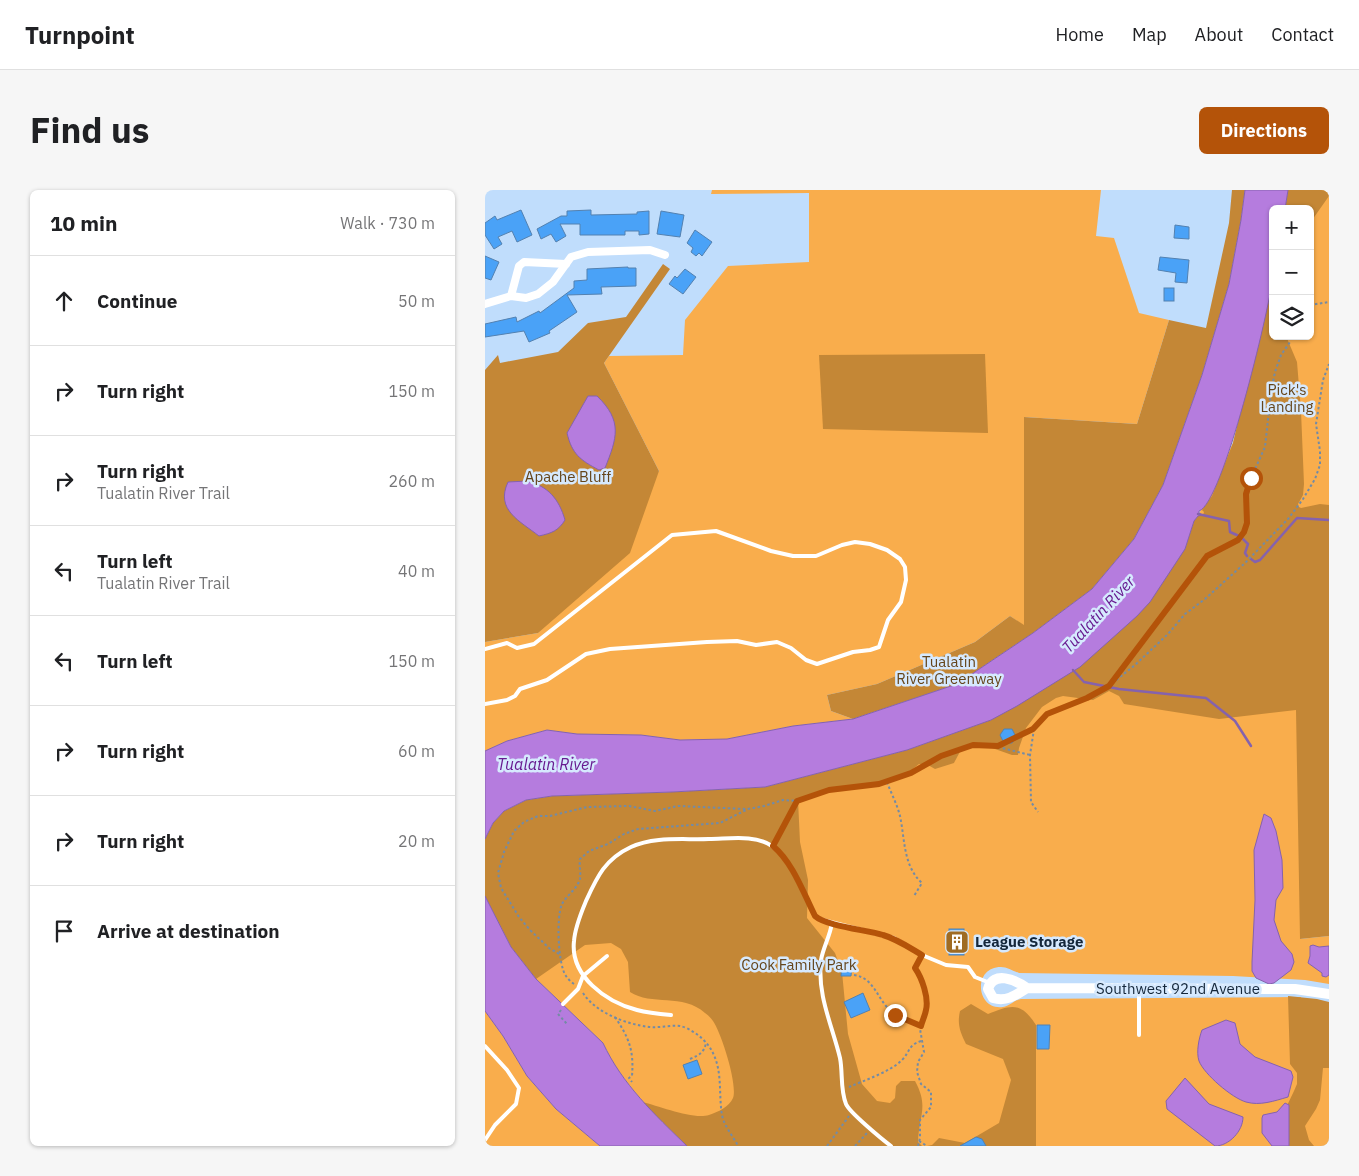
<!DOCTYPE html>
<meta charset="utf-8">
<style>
:root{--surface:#fff;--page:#f6f6f6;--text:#202124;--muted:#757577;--line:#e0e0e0;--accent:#b45309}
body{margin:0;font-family:"IBM Plex Sans",sans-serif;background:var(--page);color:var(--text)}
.controls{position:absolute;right:15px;top:15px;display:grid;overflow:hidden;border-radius:8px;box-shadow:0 1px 4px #0004}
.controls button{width:45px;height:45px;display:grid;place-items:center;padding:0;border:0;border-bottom:1px solid var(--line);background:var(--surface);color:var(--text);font:25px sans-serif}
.stop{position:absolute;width:15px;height:15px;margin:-11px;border:4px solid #b45309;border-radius:50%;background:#fff}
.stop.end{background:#b45309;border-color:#fff;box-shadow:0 1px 5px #0008}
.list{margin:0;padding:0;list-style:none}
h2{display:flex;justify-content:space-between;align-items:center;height:65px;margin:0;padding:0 20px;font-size:21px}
h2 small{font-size:16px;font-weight:400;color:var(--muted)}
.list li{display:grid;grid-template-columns:32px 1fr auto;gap:15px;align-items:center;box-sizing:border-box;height:90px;padding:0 20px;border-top:1px solid var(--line)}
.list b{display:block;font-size:19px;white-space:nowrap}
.list p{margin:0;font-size:16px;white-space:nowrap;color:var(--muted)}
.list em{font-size:16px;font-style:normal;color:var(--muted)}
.icon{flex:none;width:28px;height:28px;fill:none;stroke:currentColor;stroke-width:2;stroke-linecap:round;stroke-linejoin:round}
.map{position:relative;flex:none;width:844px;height:956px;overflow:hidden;border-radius:8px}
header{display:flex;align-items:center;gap:30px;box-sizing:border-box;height:70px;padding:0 25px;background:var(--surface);border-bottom:1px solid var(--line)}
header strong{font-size:24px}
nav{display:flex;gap:28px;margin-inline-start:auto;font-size:18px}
.intro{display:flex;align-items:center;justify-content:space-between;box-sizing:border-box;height:120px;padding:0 30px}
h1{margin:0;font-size:35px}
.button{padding:12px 22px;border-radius:8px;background:var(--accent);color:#fff;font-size:18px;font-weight:700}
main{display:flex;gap:30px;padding:0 30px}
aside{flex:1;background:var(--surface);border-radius:8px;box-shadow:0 1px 4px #0004}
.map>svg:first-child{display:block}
.green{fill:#f9ad4c}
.forest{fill:#c48736}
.water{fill:#b57cde;stroke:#8562ad}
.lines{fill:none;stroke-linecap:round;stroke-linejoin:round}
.stream{stroke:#8562ad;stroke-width:2.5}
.building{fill:#4aa2f7;stroke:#5381b0}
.path{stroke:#738ba5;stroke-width:2;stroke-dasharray:2.5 2.5;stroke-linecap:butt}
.lane{stroke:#fff;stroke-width:4}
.street{stroke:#fff;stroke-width:8}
.secondary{stroke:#fff;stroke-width:10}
.route{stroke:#b45309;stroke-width:6}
.labels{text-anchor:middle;stroke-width:5;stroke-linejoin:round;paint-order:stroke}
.park-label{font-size:15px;fill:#65451b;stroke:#d6e9fe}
.poi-label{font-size:15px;font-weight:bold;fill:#14273b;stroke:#d6e9fe;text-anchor:start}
.street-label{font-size:15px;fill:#14273b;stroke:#d6e9fe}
.water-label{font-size:16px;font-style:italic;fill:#671a90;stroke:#d6e9fe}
</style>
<header>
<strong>Turnpoint</strong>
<nav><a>Home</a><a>Map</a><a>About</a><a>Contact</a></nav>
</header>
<div class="intro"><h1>Find us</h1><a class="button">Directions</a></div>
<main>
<aside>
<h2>10 min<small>Walk · 730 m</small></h2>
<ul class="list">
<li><svg class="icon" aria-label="ahead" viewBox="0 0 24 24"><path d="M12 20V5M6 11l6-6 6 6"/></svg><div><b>Continue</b></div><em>50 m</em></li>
<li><svg class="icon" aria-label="right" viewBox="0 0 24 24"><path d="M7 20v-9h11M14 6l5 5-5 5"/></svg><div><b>Turn right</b></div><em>150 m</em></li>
<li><svg class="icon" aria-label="right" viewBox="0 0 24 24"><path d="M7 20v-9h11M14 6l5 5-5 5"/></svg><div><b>Turn right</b><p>Tualatin River Trail</p></div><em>260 m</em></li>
<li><svg class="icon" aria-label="left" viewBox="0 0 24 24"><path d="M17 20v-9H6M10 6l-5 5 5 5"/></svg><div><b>Turn left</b><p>Tualatin River Trail</p></div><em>40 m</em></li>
<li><svg class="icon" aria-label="left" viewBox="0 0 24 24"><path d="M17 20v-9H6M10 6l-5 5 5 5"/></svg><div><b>Turn left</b></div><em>150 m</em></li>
<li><svg class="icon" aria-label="right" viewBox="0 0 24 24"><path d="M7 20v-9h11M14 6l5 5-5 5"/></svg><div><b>Turn right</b></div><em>60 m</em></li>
<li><svg class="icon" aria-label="right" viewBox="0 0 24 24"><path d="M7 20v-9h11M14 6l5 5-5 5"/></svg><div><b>Turn right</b></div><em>20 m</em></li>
<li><svg class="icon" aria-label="arrive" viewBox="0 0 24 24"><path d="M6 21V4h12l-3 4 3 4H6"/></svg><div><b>Arrive at destination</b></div></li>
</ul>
</aside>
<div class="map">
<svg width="844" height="956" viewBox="0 0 844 956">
<rect width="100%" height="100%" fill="#c0ddfc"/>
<g class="green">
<polygon points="227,0 616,0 611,46 629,48 654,123 684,130 652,234 539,227 539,436 525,426 490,452 392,494 342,505 346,521 368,529 308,536 242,549 195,550 156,545 92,544 62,540 22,551 0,561 0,452 53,443 174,281 119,173 124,166 198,165 200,130 243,76 324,72 324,3 226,4"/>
<path d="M803,0H844V519L815,749L844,746V794L820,790L748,786L534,783C528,781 522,777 516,777C487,777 491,821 518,817C525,816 529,810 536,809L816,807V878H844V956H202C170,925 137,894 118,853L51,789L26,757L0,706V649L280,597L422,560L469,542L714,324L748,253L788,87V146H825V19H800Z"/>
<polygon points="0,821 18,846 42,886 71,919 115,956 0,956"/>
</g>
<g class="forest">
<polygon points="747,0 760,0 756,30 744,94 717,185 678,295 649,349 607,399 548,443 472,494 368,529 346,521 342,505 392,494 490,452 525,426 539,435 539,227 652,234 684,130 721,138 744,33"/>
<polygon points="803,0 844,0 844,6 825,33 825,19 800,19"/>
<polygon points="178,74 185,79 119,173 174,281 145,363 53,443 0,452 0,180 13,165 15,173 73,162 103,133 141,127"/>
<path d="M788,87V146H801L812,172L816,221L819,294L818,305L813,314L814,317L816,318L835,314L844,315V746L815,749L811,520L734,529L639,514L634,506L624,501L608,510L578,506L571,508L557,517L541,538L534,558L533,565H527L493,553C476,554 476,561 469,573L450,579L443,575L434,574L418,587L402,591L352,597L313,610L315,652L323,690L322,728L350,763L357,782L363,844L377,894L392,911L405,913L410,908L411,896L416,891H430C444,917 434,925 433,952L437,956H202L157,912C175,916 208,930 224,925C233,922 244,917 248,908C253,895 236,842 228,831C226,828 223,825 220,823C198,803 166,816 145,802L143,772L136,759L126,753L100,755L51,789L26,757L0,706V649L8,633L19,621L41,610L67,606L187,602L280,597L422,560L506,530L700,359L709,331L713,326L718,325L719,322L717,320L727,306L748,253Z"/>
<polygon points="500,164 503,243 338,239 334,165"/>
<polygon points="803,806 832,809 844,812 844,878 838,878 835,910 831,919 820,936 824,950 829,956 797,956 798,924 809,901 812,894 812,883 805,874"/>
<path d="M486,814L503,824C527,814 536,812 551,835V956H442L447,955L454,948L480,953L514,933L526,890L518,869L481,854C475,842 472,834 475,821Z"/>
</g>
<g class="water">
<path d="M760,0H803L800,19H788C788,41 790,65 788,87C784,120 738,313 714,321V323L717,325L713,326L709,331L700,359L665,412L652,426L595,477L532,516L506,530L422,560L280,597L187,602L67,606L41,610L19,621L8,633L0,649V561L22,551L62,540L92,544L156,545L195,550L242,549L308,536L368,529L472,494L548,443L607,399L649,349L678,295L717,185L744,94L756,30Z"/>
<path d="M103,206H112C138,231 132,248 120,278L114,280C95,270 87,264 82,243Z"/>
<path d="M42,291C63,296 74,309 80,330C73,341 67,343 54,346C35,331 10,320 23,292Z"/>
<polygon points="779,624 786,628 791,641 797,670 798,698 791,710 789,730 796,751 807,764 809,772 806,780 789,793 784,794 771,788 767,781 767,772 770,710 769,660"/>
<path d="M0,706L26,757L51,789L118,853C137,894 170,925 202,956H115L71,919L42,886L18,846L0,821Z"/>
<polygon points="828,755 834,757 844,756 844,785 841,787 837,786 837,783 823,773 825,766 825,756"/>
<path d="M741,830L750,833L755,854L770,867L806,881L808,887L803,907C789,911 775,916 761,912C747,908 719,884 714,871C711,862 714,848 717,840Z"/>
<path d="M700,888L724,914L758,927C758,941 744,956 730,956L682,919L681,911Z"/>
<polygon points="800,913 804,915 804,956 787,956 777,943 777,928 778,925 792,922"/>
</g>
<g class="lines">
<g class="stream">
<polyline points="713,324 744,331 745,342 754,346"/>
<polyline points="757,348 763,354 760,363 762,366"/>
<polyline points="766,369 770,372 775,370 812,328 844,330"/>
<polyline points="588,480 599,492 634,499 721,508 750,531 766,556"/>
</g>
</g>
<g class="building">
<polygon points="36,20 47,45 32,52 27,41 13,47 17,54 9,59 0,45 0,33 10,26 12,30"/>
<polygon points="106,20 106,25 152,24 152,22 164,21 164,44 154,45 154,41 140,41 140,45 95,45 95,34 75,34 81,46 71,52 66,44 56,49 52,39 76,26 82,26 82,21"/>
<polygon points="176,21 199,25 195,47 172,44"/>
<polygon points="690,35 704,37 704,49 689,48"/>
<polygon points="210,40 227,52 217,66 214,63 211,66 206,62 208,58 202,53"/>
<polygon points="0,66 14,72 6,90 0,88"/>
<polygon points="675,67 704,70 702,93 690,92 691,83 673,80"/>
<polygon points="143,77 143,78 151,78 151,96 116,97 117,104 82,105 92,122 64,141 65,143 44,152 39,141 0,147 0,134 31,127 32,132 54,121 55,123 89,98 89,91 102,90 102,79"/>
<polygon points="200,79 211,87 198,104 184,94 190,86 192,88"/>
<rect x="679" y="98" width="10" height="13"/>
<polygon points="519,539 527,539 531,547 527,553 519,553 515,545"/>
<rect x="464" y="739" width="15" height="26"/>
<polygon points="357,774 367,775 366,786 356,786"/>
<polygon points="378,803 385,820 366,828 359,812"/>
<polygon points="552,835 565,835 564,859 552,859"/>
<polygon points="212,870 217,884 203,889 198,875"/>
<polygon points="491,947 497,949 501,956 475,956"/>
</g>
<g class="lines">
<g class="path">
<polyline points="825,115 844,112"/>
<polyline points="626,493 722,366 746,355 753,350 759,342 762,333 761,304 766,288 780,257 786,202 790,182 796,165 805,152 805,146"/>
<polyline points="549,539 545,565 546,612 553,622"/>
<polyline points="513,557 545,565"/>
<path d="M402,592C406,603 412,614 415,626C420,649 418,676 437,693L429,706"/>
<polyline points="290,650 312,611"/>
<polyline points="74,764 64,758 45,740 34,727 16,698 13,683 19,662 29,641 39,632 53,626 65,626 102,617 144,616 170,621 193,616 261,619"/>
<path d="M369,785C390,788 392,810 407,822C415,829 426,831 435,836"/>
<path d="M89,794C86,792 83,789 81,786C73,775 71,727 77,714C82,705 92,699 95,689C96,683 94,676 95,669L104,661L123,654L139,644L153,639L235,633L263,619L279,616L298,610L312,611L344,600L402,592L426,583L456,566L488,555L513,557L549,539L562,524L615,503L650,475L683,444L700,424L720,409L760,373L803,329L818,309L830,289L835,275V261L831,234L838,190L844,174"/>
<path d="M98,803C111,823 141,834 164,837C174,838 185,835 195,836C205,838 217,847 223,855C239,876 233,902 237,925C239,936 248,946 253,956"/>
<polyline points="76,820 73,824 82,834"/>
<path d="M130,827C144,848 149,860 147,886L144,888L147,892"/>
<path d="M205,869C214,865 219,863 221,853"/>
<path d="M364,897C380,890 405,882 417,870C425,862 423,855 436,851"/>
<polyline points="434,951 442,956"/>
<polyline points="342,956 364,926"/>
<polyline points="370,956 382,943"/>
<polyline points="433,956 435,948 435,930 446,917 446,902 436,894 432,882 433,872 439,862 435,839 442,815 435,785 430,778 434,771"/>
</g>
<g class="lane">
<polyline points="0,459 22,453 32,458 49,454 187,345 231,341 286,361 308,366 331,366 357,355 370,352 385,354 402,360 415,369 420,377 421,390 416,412 403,430 394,457 385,460 368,462 332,474 321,470 306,458 292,452 271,455 252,451 222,452 125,459 101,464 62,490 35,499 30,506 22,510 0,514"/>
<path d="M347,733C345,746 338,758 336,770C332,805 347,835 355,868C358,883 355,899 361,914C364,922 398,950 406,956"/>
<polyline points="654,800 654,845"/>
<polyline points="78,814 93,799 98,786 122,766"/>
<path d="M186,825C174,824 163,823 152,820C121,812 85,786 89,751C90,737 96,723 101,711C112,687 120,669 146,657C169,646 198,650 224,649C243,649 270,644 287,656C306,669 319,705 330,726L334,729L409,748L437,765L461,775L483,777L490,787L505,793"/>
<polyline points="0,856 22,880 34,898 31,914 10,935 0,950"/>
</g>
<g class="street">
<polyline points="26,106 34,76 39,72 81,74"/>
<polyline points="0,114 26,106 41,108 53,104 68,92 86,67 103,62 165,60 180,65"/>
</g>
<path class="secondary" d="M542,798C531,790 508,780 503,799L508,808C522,812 531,805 542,798L810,799L844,804"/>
</g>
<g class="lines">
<path class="route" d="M410,825L436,836C437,831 440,826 441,820C444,808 437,788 430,778L437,765C425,758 412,749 398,745C382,740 341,736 330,726C318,702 308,673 288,656L312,611L344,600L394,594L426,583L456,566L488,555L513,556L548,539L562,524L602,508L624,496L722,366L753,350L759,342L762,333L761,304L766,288"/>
</g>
<defs>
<g id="building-square" transform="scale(1.25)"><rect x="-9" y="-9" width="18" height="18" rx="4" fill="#9f6b23" stroke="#d6e9fe"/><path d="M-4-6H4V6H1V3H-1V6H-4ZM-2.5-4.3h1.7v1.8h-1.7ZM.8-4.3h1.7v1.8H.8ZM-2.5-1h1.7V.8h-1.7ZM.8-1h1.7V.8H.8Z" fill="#fff"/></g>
</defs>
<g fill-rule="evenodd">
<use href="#building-square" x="472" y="752"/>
</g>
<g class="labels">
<g class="park-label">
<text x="802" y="205">Pick's<tspan x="802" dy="17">Landing</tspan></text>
<text x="83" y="292">Apache Bluff</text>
<text x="464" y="477">Tualatin<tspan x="464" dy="17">River Greenway</tspan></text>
<text x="314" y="780">Cook Family Park</text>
</g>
<g class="poi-label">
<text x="490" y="757">League Storage</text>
</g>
<g class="street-label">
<text x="693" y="804">Southwest 92nd Avenue</text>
</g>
<g class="water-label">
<text transform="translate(613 424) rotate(-47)" y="6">Tualatin River</text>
<text x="61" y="580">Tualatin River</text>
</g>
</g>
</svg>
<div class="controls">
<button>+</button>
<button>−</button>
<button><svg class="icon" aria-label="layers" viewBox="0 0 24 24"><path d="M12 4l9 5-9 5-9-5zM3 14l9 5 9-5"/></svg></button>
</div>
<div class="stop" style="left:766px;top:288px"></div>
<div class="stop end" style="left:410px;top:825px"></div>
</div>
</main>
